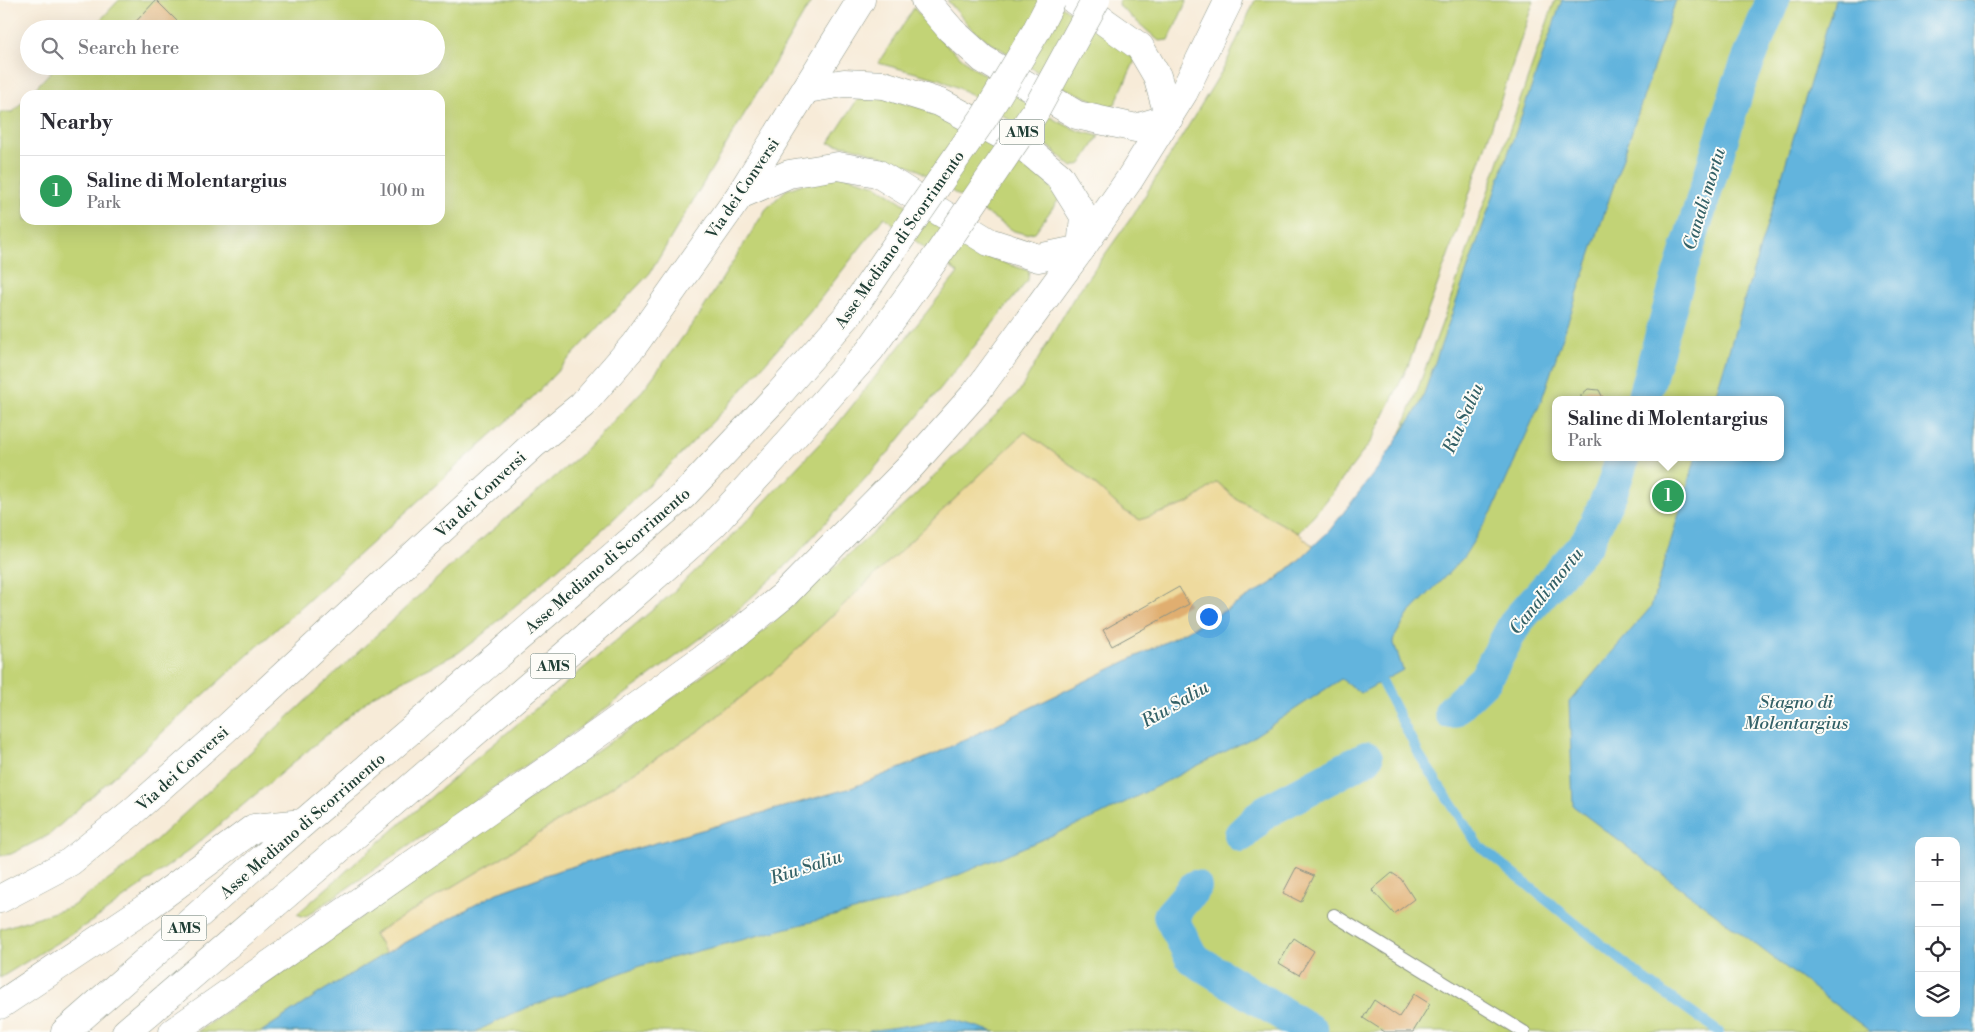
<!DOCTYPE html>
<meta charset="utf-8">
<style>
:root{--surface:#fff;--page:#f2f2f3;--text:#2b2b33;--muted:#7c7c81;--line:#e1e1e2;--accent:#d1495b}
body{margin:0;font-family:"Libre Bodoni",serif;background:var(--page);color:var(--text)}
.controls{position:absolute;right:15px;bottom:15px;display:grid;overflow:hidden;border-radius:10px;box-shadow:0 5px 20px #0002}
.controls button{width:45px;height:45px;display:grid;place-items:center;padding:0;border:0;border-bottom:1px solid var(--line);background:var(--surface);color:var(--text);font:25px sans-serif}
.you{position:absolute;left:1208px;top:616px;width:18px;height:18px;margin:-12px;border:4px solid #fff;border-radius:50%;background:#1a73e8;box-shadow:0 0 0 8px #1a73e833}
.badge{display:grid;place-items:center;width:32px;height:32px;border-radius:50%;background:var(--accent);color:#fff;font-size:16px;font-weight:700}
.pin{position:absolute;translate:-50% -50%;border:2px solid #fff;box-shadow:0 1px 5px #0006}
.popup{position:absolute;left:1552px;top:396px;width:232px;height:65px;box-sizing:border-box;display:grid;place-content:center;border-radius:10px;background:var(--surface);filter:drop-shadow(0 1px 4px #0005);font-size:16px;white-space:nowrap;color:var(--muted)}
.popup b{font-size:19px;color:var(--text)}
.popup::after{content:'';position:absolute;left:50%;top:100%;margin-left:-10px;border:10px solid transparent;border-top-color:var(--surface)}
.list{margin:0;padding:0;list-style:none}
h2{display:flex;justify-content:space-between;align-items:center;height:65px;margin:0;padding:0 20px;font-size:21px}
h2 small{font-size:16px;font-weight:400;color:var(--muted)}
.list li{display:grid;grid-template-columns:32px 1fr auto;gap:15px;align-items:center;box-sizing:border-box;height:70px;padding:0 20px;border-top:1px solid var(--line)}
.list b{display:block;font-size:19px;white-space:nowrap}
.list p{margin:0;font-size:16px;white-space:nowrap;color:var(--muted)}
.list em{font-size:16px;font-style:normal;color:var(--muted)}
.icon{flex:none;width:28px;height:28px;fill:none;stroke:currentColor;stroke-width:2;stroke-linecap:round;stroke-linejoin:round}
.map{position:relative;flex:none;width:1975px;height:1032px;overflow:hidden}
.search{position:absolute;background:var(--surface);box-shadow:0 5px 20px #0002;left:20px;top:20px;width:425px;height:55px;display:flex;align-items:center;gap:12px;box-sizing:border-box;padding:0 18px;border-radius:28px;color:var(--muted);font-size:19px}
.panel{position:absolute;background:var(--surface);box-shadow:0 5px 20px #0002;left:20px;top:90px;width:425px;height:135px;border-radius:15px}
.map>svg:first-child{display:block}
.green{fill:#c2d376;stroke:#708855;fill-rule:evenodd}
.sand{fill:#eeda9e;stroke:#868c69}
.water{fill:#62b4dd;stroke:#407888;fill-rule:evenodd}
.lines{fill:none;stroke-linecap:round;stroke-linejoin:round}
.stream{stroke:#62b4dd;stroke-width:10}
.canal{stroke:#62b4dd;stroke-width:34}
.building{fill:#e0ae70}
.lane-casing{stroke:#8b9486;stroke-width:14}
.secondary-casing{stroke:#8b9486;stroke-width:29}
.highway-casing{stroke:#8b9486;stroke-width:29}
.lane{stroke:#fff;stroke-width:12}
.secondary{stroke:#fff;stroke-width:28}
.highway{stroke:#fff;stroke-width:28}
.highway-bridge-casing{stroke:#8b9486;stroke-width:29;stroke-linecap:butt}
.highway-bridge{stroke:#fff;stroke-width:28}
.labels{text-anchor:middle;stroke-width:4;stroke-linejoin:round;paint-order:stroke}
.shield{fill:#fdfcf7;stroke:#62766e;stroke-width:1}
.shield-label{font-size:15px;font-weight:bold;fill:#1f3d34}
.street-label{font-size:16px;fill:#1f3d34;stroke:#fdfcf7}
.water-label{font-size:18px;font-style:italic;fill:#336167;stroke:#fdfcf7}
</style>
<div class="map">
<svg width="1975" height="1032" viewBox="0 0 1975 1032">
<rect width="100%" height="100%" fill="#fdfcf7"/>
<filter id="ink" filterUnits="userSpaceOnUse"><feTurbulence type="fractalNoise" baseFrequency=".02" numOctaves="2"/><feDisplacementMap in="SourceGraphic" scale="10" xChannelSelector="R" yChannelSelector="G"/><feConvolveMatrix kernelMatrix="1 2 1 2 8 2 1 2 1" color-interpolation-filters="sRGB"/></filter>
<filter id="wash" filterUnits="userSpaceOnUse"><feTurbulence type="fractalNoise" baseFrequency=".0096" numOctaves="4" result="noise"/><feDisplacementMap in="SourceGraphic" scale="20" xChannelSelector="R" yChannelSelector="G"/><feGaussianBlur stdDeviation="1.12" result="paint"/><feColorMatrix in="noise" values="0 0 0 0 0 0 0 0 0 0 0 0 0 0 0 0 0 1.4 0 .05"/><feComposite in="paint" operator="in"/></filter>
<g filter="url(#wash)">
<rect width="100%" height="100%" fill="#f7ebd8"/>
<g class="green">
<polygon points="119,0 812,0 650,273 533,397 49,835 11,854 0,856 0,112 13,112 25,99 25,220 440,220 440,95 29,95 56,66 436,66 436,29 92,29"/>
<polygon points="947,0 1052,0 1137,56 1115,104 1109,107 1062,87 991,43 972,29"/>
<polygon points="1120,0 1187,0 1169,40 1159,41 1118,5"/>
<polygon points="1255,0 1534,0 1459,225 1408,366 1372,440 1326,501 1298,533 1235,498 1217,482 1189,503 1140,520 1123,510 1082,473 1025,432 773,672 700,730 501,858 374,934 386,953 321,992 261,1032 197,1032 646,717 762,632 912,498 1019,392 1073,299 1131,218 1179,141 1225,66"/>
<path d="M1555,0H1975V1032H283L1270,584L1337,529L1387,463L1404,426L1444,318ZM1556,400H1780V457H1556ZM1919,841H1956V1013H1919Z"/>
<polygon points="914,8 944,43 975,69 1057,121 1079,131 1099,136 1081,164 1072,167 1044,142 963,90 939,79 878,63"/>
<polygon points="884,98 922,108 1032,165 1060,198 1035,232 1025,234 1014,231 914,167 853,147 829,143 857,100"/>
<polygon points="842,175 876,185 981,255 1029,271 1028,280 889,452 790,562 732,615 566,738 305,917 297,914 438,791 669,596 737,531 836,426 958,273 884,217 810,312 726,408 674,461 605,527 483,634 458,653 374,695 187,852 97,918 0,978 0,929 71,907 128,866 455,562 584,452 643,390 700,314 766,209 786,190 805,183"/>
</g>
<polygon class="sand" points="1025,432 1082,473 1123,510 1140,520 1189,503 1217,482 1235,498 1298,533 1314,547 1270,584 1228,609 1168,641 933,755 851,788 560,870 497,893 386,953 374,934 501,858 700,730 773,672"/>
<g class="water">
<polygon points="1562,0 1676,0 1542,399 1493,510 1463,558 1408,615 1393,640 1403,670 1361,693 1341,679 1250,739 1100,815 904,898 640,966 516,1012 475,1032 261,1032 321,992 386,953 497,893 560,870 851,788 933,755 1168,641 1228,609 1270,584 1297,562 1330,530 1381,464 1420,405"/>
<path d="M1835,0H1975V1032H1871L1573,806L1569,702L1651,607L1696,457H1780V400H1714ZM1919,841H1956V1013H1919Z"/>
<polygon points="951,1019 995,1032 867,1032 869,1031"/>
</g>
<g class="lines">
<polyline class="stream" points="1376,671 1420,756 1478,845 1642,977 1719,1032"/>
<g class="canal">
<polyline points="1643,400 1680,272 1739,84 1773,0"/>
<polyline points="1451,712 1485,679 1516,622 1587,542 1611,492 1623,457"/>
<polyline points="1241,835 1265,812 1366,758"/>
<polyline points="1195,887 1170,916 1192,958 1312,1032"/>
</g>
</g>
<g id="blocks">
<g class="building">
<polygon points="156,0 181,25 178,29 129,29"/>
<polygon points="1588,389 1599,390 1604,400 1581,400 1581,395"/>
<polygon points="1179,587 1189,604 1112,646 1103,630"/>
<polygon points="1296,868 1314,876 1301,902 1283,893"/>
<polygon points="1392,873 1401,879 1414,899 1394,914 1372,890"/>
<polygon points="1294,938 1314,951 1299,975 1279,963"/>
<polygon points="1414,994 1430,1004 1413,1032 1385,1032 1363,1018 1374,1000 1399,1017"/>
</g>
</g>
</g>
<g filter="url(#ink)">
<use href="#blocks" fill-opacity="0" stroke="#8b9486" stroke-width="1"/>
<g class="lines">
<g class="lane-casing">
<polyline id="lane" points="1334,915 1524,1032"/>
</g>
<g class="secondary-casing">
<polyline id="secondary" points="0,899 70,862 131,813 218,736 533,445 582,405 634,345 740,195 861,0"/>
</g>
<g class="highway-casing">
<g id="highway">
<polyline points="925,0 951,30 983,59 1077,115 1136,128 1169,118"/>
<polyline points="1074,0 1140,47 1157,76 1169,118"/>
<polyline points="807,89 844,83 884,85 941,103 1024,147 1059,176 1084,216 1081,249"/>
<polyline points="740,195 789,174 838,166 877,173 989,242 1038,258 1081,249"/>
<polyline points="0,1005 147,907 254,828 303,823"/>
<polyline points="65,1032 303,823 683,496 779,394 849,314 905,232"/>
<polyline points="126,1032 600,625 713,525 788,443 870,350 937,256"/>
<polyline points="173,1032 564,758 730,639 783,596 911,466 975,394 1081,249 1129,180 1184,92 1229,0"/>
</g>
</g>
<use href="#lane" class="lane"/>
<use href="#secondary" class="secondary"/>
<use href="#highway" class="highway"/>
<g class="highway-bridge-casing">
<g id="highway-bridge">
<polyline points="905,232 985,116 1035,33 1052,0"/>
<polyline points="937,256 1035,112 1096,0"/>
</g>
</g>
<use href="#highway-bridge" class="highway-bridge"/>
</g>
</g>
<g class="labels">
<g class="shield">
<rect x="999.5" y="119.5" width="45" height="25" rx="4"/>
<rect x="530.5" y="653.5" width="45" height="25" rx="4"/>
<rect x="161.5" y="915.5" width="45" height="25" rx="4"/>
</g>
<g class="shield-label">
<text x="1022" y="137">AMS</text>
<text x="553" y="671">AMS</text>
<text x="184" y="933">AMS</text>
</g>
<g class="street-label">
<text transform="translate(742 188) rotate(-56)" y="6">Via dei Conversi</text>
<text transform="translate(899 239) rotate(-55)" y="6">Asse Mediano di Scorrimento</text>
<text transform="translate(480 494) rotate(-43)" y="6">Via dei Conversi</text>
<text transform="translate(607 560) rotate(-41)" y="6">Asse Mediano di Scorrimento</text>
<text transform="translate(182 768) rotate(-42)" y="6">Via dei Conversi</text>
<text transform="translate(302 825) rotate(-41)" y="6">Asse Mediano di Scorrimento</text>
</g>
<g class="water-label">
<text transform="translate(1704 199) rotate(-73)" y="6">Canali mortu</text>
<text transform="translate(1463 418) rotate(-66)" y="6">Riu Saliu</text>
<text transform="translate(1546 591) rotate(-51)" y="6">Canali mortu</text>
<text x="1796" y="708">Stagno di<tspan x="1796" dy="21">Molentargius</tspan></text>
<text transform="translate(1175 704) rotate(-30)" y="6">Riu Saliu</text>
<text transform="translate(806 867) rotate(-18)" y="6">Riu Saliu</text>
</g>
</g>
</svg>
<div class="controls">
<button>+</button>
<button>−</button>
<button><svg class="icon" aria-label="locate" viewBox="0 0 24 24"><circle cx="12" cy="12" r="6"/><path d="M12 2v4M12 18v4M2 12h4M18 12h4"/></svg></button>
<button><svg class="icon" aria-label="layers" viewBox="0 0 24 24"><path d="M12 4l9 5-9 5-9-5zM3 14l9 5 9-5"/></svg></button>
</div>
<div class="you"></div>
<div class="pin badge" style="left:1668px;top:496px;background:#2e9e5b">1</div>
<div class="popup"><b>Saline di Molentargius</b>Park</div>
<div class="search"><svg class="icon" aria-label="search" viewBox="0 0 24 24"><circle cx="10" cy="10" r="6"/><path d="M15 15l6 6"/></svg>Search here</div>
<section class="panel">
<h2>Nearby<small></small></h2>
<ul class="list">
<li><span class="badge" style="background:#2e9e5b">1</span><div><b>Saline di Molentargius</b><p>Park</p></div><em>100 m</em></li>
</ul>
</section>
</div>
